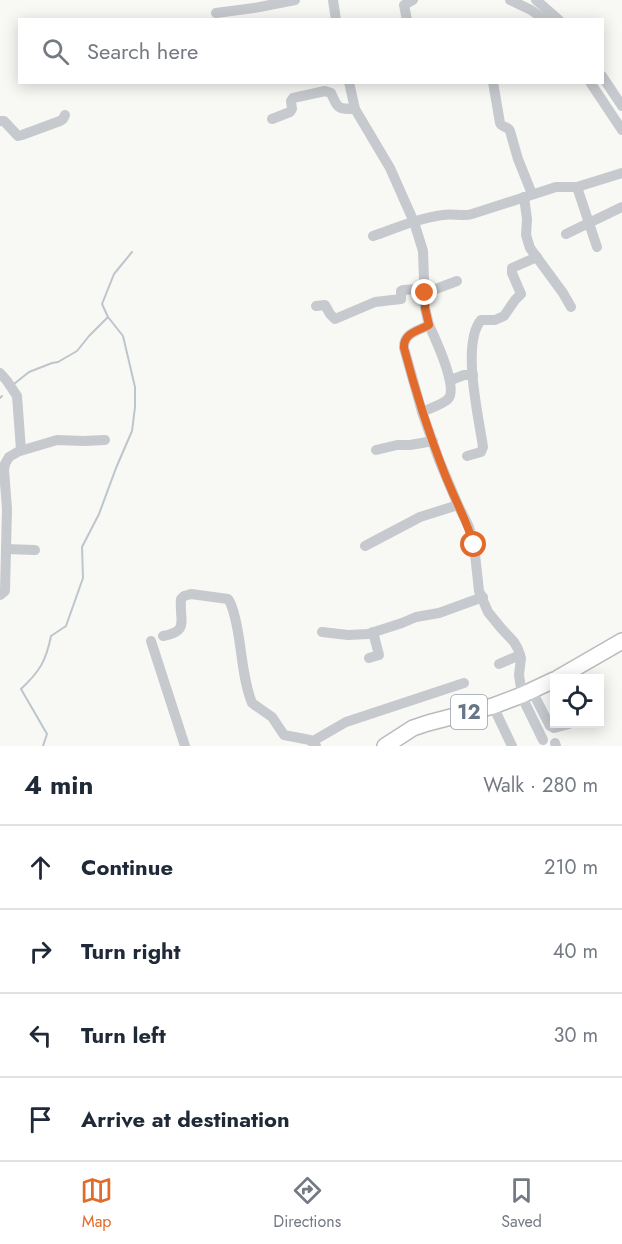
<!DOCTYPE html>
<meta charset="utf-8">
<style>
:root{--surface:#fff;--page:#f6f6f7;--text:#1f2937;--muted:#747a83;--line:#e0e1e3;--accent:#e26b2b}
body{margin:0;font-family:Jost,sans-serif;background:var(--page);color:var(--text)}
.controls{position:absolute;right:18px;bottom:18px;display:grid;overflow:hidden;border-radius:0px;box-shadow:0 3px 15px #0003}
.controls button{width:54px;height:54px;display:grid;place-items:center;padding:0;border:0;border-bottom:2px solid var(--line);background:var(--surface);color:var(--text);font:30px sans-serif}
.stop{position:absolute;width:18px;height:18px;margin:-14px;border:4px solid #e26b2b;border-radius:50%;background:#fff}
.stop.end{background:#e26b2b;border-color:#fff;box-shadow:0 2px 6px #0008}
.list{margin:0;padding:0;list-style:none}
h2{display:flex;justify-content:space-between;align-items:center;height:78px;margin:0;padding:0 24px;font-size:26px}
h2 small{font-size:20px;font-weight:400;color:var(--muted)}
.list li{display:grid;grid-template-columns:39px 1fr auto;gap:18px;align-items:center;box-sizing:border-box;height:84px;padding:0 24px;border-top:2px solid var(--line)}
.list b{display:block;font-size:22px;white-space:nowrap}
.list em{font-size:20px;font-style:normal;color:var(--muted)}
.icon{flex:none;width:33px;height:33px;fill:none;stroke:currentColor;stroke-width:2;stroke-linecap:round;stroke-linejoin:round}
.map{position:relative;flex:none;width:622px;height:746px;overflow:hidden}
.search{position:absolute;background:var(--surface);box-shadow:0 3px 15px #0003;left:18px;right:18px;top:18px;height:66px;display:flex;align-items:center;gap:15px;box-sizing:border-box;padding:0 21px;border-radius:0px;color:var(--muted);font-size:22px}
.sheet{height:414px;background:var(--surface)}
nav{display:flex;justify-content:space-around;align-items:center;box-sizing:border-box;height:84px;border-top:2px solid var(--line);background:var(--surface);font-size:16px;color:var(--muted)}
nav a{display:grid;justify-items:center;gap:3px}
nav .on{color:var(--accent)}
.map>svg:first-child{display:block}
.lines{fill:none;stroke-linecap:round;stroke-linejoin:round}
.stream{stroke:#bdc6cc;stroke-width:2}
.highway-casing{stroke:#b9bbbf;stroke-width:18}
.minor{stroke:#c6c9cd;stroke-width:10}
.highway{stroke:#fff;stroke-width:15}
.route{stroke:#e26b2b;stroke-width:8}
.labels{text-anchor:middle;stroke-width:6;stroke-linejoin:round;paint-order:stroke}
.shield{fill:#fff;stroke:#959eaa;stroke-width:1.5}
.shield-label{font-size:20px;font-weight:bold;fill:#677586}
</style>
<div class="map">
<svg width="622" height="746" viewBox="0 0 622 746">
<rect width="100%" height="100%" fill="#f8f8f5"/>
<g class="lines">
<g class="stream">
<polyline points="14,384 29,372 52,363 58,362 77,351 89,336 108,317"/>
<polyline points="0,398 2,396"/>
<path d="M43,746L47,734L21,689C40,671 46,661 51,636L66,626L83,578L82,547L99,514L116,468L132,431L135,407V387L123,336L108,317L102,304L114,274L132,252"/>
</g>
<g class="highway-casing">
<g id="highway">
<polyline points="558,678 622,641"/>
<polyline points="385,746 413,728 428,723 493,706 522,695 554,680"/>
</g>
</g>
<g class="minor">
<polyline points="333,0 336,20"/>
<polyline points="510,0 531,10 545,20"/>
<polyline points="536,0 559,20"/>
<polyline points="216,13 254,8 295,0"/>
<polyline points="407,20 404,5 413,0"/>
<polyline points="602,76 622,106"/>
<path d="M349,82L355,109L390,168L414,222L423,251L425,308L429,325C418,331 403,333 404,348L422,412L439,460L458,505L469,527L474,545L479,591L488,612L501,628L514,642L518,649L521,658L519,675L522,695"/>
<path d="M493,82L500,123C502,128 508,126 510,131L518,159L532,194"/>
<polyline points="590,82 622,130"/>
<path d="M272,119L290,112L292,109L291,101L293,98L325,91L331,93C338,109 338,109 355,109"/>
<polyline points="0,121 4,121 18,136 22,135 60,121 63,119 65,115"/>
<polyline points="577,187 597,247"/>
<polyline points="524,197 527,219 526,235 530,248 563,293 571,307"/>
<polyline points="566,234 622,207"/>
<path d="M373,236C396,228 419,218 443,215C453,213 462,217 472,214L556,187H577L622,173"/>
<polyline points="316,306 325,305 330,314 335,319 375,302 401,299 401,291 403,290 420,289 425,293 457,281"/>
<polyline points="0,373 7,381 17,396 21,450 9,457 5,464 4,470 7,509 5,591 0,595"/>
<polyline points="451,380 464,375 473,375"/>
<path d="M422,412C430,408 442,405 448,399C459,389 435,338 429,325"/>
<polyline points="376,450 397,445 410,445 433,441"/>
<polyline points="20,451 57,440 83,441 105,440"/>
<path d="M467,456L481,452L483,447C479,418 461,344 481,320H495L504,316L515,300L521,294L512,273V268L537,257"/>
<polyline points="365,546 420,517 458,505"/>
<polyline points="6,549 35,550"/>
<polyline points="322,632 348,635 368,634 402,623 416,617 439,613 483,597"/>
<path d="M163,636C190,631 179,621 181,599L184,596L191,594L228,599C233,606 234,614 236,622C242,648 242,678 252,703L272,717L284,735L310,740L316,746"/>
<polyline points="151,641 185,746"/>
<polyline points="369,658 379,655 373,632"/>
<polyline points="499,664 520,655"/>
<polyline points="532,691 550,726 554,728 569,724"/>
<polyline points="525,703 543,740"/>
<polyline points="493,706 512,746"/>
<polyline points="313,741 346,722 464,683"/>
<polyline points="555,743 556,746"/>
</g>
<use href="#highway" class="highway"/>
</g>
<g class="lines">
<path class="route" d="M425,293V308L429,325C418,331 403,333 404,348C415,390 428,431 444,472C453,496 466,519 474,545"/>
</g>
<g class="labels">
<rect class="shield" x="451" y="695" width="36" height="34" rx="4.5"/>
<g class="shield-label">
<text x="469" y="719">12</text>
</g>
</g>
</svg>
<div class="controls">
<button><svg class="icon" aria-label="locate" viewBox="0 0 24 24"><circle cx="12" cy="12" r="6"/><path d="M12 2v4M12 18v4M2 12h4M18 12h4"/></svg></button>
</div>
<div class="stop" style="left:474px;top:545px"></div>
<div class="stop end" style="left:425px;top:293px"></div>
<div class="search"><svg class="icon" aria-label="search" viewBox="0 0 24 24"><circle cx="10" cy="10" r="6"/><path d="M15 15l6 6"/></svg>Search here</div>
</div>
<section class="sheet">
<h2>4 min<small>Walk · 280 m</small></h2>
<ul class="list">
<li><svg class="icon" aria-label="ahead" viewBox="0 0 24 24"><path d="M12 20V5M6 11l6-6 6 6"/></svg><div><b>Continue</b></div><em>210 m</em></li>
<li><svg class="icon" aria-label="right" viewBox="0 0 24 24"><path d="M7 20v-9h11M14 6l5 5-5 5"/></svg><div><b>Turn right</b></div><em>40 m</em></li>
<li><svg class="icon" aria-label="left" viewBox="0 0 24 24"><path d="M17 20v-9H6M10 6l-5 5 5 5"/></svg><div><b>Turn left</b></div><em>30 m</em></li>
<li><svg class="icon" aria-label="arrive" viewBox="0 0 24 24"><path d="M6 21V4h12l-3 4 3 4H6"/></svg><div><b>Arrive at destination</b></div></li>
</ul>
</section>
<nav>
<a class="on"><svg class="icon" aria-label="map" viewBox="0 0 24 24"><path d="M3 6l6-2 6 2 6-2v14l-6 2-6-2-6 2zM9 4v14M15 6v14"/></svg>Map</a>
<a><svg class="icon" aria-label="directions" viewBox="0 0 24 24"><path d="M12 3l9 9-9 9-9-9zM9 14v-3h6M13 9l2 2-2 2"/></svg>Directions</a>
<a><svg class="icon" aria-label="saved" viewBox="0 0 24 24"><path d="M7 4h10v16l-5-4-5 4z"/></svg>Saved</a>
</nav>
